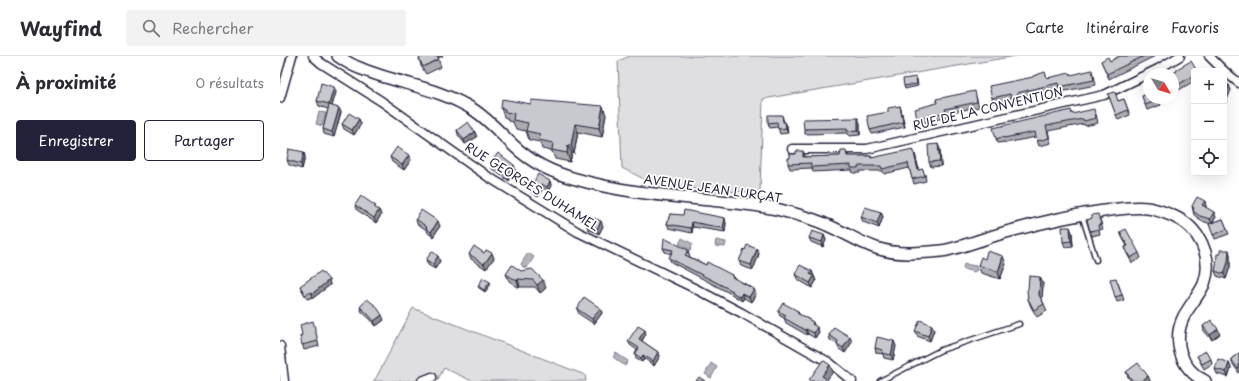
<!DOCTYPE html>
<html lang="fr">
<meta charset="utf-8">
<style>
:root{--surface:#fff;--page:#f2f2f3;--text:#2b2b33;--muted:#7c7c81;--line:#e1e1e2;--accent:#22223b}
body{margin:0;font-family:"Playpen Sans",sans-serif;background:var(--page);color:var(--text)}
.controls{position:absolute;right:12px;top:12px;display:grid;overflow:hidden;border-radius:4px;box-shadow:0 4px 16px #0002}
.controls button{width:36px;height:36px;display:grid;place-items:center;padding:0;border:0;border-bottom:1px solid var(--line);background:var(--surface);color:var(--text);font:20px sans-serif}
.compass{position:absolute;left:863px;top:12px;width:36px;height:36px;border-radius:50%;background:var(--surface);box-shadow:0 4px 16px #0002;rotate:128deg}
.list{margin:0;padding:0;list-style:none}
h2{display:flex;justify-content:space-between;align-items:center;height:52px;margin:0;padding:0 16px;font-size:17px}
h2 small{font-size:13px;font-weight:400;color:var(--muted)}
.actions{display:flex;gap:8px;padding:12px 16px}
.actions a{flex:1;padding:9px 0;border:1px solid var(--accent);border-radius:4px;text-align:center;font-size:14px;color:var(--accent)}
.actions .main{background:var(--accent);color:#fff}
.icon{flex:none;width:22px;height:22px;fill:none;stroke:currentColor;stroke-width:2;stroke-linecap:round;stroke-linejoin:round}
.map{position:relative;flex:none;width:959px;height:325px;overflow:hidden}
header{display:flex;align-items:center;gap:24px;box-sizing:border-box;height:56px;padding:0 20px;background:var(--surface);border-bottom:1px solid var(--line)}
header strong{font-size:19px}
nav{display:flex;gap:22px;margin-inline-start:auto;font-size:14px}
.search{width:280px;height:36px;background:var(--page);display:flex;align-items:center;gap:10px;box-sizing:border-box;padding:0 14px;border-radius:4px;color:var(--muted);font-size:15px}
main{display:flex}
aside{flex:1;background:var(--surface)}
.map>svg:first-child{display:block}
.green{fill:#dfdfe2;stroke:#80808e}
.water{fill:#b4b4bc;stroke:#7a7a88}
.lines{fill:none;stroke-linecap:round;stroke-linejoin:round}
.service-casing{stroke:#22223b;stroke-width:7}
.minor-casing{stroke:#22223b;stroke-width:11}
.secondary-casing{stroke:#22223b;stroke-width:14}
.service{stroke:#fff;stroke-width:4}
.minor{stroke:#fff;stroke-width:8}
.secondary{stroke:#fff;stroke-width:11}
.wall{fill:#acacb2;stroke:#22223b}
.shaded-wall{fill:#8c8c91;stroke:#22223b}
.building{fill:#c8c8cf;stroke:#22223b}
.labels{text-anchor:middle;stroke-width:3.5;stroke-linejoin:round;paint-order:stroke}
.street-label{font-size:12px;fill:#22223b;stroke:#fff}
</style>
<header>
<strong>Wayfind</strong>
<div class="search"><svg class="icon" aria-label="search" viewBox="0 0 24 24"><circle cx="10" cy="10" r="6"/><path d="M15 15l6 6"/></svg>Rechercher</div>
<nav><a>Carte</a><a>Itinéraire</a><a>Favoris</a></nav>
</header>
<main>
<aside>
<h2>À proximité<small>0 résultats</small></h2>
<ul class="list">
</ul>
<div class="actions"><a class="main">Enregistrer</a><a>Partager</a></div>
</aside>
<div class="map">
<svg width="959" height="325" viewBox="0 0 959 325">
<rect width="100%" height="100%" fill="#fff"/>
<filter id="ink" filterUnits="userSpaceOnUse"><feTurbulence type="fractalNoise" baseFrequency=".025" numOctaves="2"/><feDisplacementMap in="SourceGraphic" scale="8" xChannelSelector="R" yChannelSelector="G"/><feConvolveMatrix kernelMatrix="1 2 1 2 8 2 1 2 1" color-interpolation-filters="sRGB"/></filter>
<g filter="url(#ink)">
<g class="green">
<polygon points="350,0 736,0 483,43 480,136 437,135 374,128 342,112 338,5"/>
<polygon points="133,252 305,319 306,325 192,325 164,312 157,325 93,325 96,322"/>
</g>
<g class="water">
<polygon points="39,56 46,57 42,70 36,68"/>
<polygon points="402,182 413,188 410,194 399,188"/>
<polygon points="436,184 446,186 445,191 435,190"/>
<polygon points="248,197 254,201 247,212 243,211 241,208"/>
<polygon points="684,208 696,210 697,214 694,216 683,213"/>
<polygon points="336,297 348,305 345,310 333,301"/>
<polygon points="431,307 437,311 431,322 425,318"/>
</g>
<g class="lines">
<g class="service-casing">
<g id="service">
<polyline points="802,159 816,204"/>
<polyline points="600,325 661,294 739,268"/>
</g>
</g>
<g class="minor-casing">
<g id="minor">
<polyline points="33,0 41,7 101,45 207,120 298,176 414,232 462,257 550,307 572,325"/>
<polyline points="929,0 944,15"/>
<polyline points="944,15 959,27"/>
<polyline points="0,42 12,0"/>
<polyline points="512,93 587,93 824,39 878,13 900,0"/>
<polyline points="0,290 4,325"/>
<polyline points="142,325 152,321"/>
</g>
</g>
<g class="secondary-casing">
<path id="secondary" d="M58,0C65,5 73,10 82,13C119,28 160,32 194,54C209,64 221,78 234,90C251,106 273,117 296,123C343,137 393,140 441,145C461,148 481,149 500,154C516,158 532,162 547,169C577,182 593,197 628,197C642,196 658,197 671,193C692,188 713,179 734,174C763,166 794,159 824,155C838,153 854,150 867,152C876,153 886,157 893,160C919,171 934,201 924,228C919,239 910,249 904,260C892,284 900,313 925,325"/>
</g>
<use href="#service" class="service"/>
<use href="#minor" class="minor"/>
<use href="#secondary" class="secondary"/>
</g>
<g class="wall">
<polygon points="143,0 163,0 158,2 161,11 146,18 141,10 139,2"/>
<polygon points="840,0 875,0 829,23 821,5 830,5"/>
<polygon points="897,15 914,15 914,25 894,37 893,35 893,18"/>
<polygon points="791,19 814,19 816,29 780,36 779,32 738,42 739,45 733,47 731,43 713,47 712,42 767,22"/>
<polygon points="637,23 638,30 625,33 624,30"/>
<polygon points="56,36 52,50 61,56 54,81 44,78 43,73 48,53 39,50 37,45"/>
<polygon points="828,38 838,45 844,43 850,59 838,64"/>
<polygon points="696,40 699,51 667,57 667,61 639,68 637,63"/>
<polygon points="862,40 878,42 881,49 867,54"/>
<polygon points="251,48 326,59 322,81 298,76 294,98 292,97 290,106 275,103 272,95 262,93 260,86 249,84 246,75 236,73 233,66 228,65 227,62 224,61 221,52"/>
<polygon points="620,50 621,54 625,71 592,78 590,74 608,56"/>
<polygon points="793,58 816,58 818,67 805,70 804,68 768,75 771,87 759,90 756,81 725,87 725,86 718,87 716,83"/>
<polygon points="502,59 504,66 505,66 507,70 508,77 500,78 498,71 490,72 488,67"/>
<polygon points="79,63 81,68 74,79 64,73 62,68"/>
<polygon points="580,67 580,79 569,80 568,77 525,78 524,73"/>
<polygon points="177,74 197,81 185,88 178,79"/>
<polygon points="660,93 661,110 651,111 649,106"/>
<polygon points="523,95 525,101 560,100 568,98 568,100 591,100 592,102 635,98 639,114 645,118 646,125 634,128 629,112 604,118 603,115 580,115 580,117 573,117 572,114 533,116 532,112 510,113 508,108 510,102"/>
<polygon points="24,96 25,101 22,113 9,109 7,104"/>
<polygon points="129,99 131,104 124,114 112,106 110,101"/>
<polygon points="210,108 236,114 229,125 212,113"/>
<polygon points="270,125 271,129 269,135 263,132 258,141 252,137 250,133"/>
<polygon points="75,149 99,154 101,159 96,167 77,154"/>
<polygon points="912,150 926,150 926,151 936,161 932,167 943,163 949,178 935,183 929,168 931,168 922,165 914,159"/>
<polygon points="601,156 603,161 599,172 583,166 581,161"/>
<polygon points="390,158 446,167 445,176 413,171 412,177 389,172 387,168"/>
<polygon points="136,163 160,170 153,181 148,177 147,174 137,168"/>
<polygon points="820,163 823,173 819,174 820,178 812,180 810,175"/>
<polygon points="306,168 323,170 319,178 308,173"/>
<polygon points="792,176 793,190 785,191 783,186"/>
<polygon points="840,176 859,197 861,202 852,207 846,196 845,191 847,190 842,181"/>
<polygon points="544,179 546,184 543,191 531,186 529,182"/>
<polygon points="383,192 408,194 410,201 426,209 452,219 453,221 474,233 476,238 471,246 464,242 462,245 454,240 453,239 391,206 389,202 391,198 385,196"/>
<polygon points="477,193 479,198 473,214 461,210 459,205 465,194"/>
<polygon points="949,194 950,199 950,211 946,223 937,220 935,215 940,198"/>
<polygon points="204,197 214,202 206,213 191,203 189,198"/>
<polygon points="146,204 160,205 155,213 148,209"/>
<polygon points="726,208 720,223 701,217 698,209"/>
<polygon points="241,215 266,232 260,237 255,231 240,231 239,232 229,225 226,218"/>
<polygon points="515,218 534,220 536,225 532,232 517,223"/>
<polygon points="760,221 763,228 762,244 764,248 767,255 757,261 751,251 748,243 748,233"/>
<polygon points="49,224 50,229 33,242 33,241 27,243 22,234 20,230"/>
<polygon points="210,226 210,229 205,236 199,232 198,230"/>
<polygon points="838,227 844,244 837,246 835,241"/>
<polygon points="80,251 104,264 96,270 89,262 82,256"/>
<polygon points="320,252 322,257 314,268 299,258 297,253"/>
<polygon points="498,255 518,255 519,258 533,266 534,269 539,276 535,282 528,278 527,279 506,267 504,262 500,260"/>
<polygon points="34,270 39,290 24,294 20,280 22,279"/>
<polygon points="923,270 940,278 932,284 924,275"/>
<polygon points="654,274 650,285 637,280 635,275"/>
<polygon points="366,278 362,285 378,296 380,300 374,310 365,303 362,306 356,303 355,298 357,294 350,289 348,285"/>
<polygon points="549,279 572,286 565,297 559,293 557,288 550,284"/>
<polygon points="616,290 613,304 604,302 603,298 596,297 595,292"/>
<polygon points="959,297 959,317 952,307 951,303"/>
<polygon points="917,300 931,303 932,308 924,313"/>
<polygon points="949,307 951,312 948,321 937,318 935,313"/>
<polygon points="846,316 868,320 870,325 851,325 848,321"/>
</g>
<g class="shaded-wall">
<polygon points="949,29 951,34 944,51 944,42"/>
<polygon points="54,31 56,36 51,53 49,48"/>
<polygon points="323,50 326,59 322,81 319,72"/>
<polygon points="620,50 621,54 625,71 623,66"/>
<polygon points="59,52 61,56 54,81 52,76"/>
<polygon points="578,62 580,67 580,79 578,74"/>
<polygon points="79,63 81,68 74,79 72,74"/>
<polygon points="505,66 507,70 508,77 506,72"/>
<polygon points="295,68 298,76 294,98 291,89"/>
<polygon points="195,76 197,81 185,88 184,84"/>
<polygon points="658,88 660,93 661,110 660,105"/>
<polygon points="288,89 292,97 290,106 287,97"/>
<polygon points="633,93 635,98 640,119 638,114"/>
<polygon points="523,95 525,100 525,106 523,101"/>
<polygon points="24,96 25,101 22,113 21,108"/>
<polygon points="129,99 131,104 124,114 122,109"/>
<polygon points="234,109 236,114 229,125 227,120"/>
<polygon points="270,125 271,129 269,135 267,131"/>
<polygon points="261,128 263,132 258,141 257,137"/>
<polygon points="925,145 926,150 924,154 922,149"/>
<polygon points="99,154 101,159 96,167 94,162"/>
<polygon points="601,156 603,161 599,172 597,167"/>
<polygon points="934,156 936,161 932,168 930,163"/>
<polygon points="445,162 446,167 445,176 443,172"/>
<polygon points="158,165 160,170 153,181 151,176"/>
<polygon points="321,165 323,170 319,178 317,173"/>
<polygon points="412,166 413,171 412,177 411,172"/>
<polygon points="790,171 792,176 793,190 791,185"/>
<polygon points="544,179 546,184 543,191 542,186"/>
<polygon points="477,193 479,198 473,214 471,209"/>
<polygon points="949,194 950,199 950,211 946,223 944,218"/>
<polygon points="212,197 214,202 206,213 204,208"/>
<polygon points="158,200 160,205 155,213 153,208"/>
<polygon points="723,200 726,208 720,223 718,216"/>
<polygon points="532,215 534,220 530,218"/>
<polygon points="534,220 536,225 532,232 530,227"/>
<polygon points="760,221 763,228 762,246 759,239"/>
<polygon points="238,223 240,231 239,232 237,225"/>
<polygon points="49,224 50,229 33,242 32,238"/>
<polygon points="263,224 266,232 260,237 257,229"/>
<polygon points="210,226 210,229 205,236 204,234"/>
<polygon points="474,233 476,238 471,246 469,241"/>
<polygon points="462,237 464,242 462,245 460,241"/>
<polygon points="320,252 322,257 314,268 312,263"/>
<polygon points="102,259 104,264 96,270 94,265"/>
<polygon points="652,269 654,274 650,285 648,280"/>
<polygon points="537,271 539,276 535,282 534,277"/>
<polygon points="526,273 528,278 527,279 525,274"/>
<polygon points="938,273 940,278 932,284 930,279"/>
<polygon points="365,274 366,278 360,287 359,283"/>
<polygon points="570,281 572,286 565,297 563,292"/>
<polygon points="614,285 616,290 613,304 611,299"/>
<polygon points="378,296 380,300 374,310 373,305"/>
<polygon points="363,299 365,303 362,306 361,302"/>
<polygon points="949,307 951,312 948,321 946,316"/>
<polygon points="550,309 553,316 546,325 542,320"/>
<polygon points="868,320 870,325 861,325"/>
</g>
<g class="building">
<polygon points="143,0 157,0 159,3 143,11 139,2"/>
<polygon points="840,0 864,0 827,18 821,5 828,1 830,5"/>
<polygon points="911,5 917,15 914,15 914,19 893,32 893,18 891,18 897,15 897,13"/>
<polygon points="812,14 814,24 779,31 778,27 737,37 737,40 731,42 730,38 712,42 709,30 753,21 753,20 765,16 767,22 790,17 791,19"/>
<polygon points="636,21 637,28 624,30 623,23"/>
<polygon points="41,27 54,31 49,48 37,45"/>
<polygon points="944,27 949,29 944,42"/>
<polygon points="695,35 697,46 665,53 666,56 637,63 635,53 657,47 656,43"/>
<polygon points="835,36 838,45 844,43 848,54 836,59 828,38"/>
<polygon points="869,37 869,42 878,42 879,44 865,49 862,40"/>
<polygon points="222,43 251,48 252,44 323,50 319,72 295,68 291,89 288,89 287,97 272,94 273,87 259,84 260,78 246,75 248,67 233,64 234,57 225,56 225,54 221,52"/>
<polygon points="49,49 59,52 52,76 43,73"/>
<polygon points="620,50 623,66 590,74 587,60 608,56 608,52"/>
<polygon points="814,53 816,62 804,65 803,63 766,70 769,82 757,85 755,76 724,82 723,81 716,83 713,72 791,54 792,58"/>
<polygon points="69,57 79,63 72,74 62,68"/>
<polygon points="488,59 502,59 503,66 505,66 506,72 498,73 497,66 488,67"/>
<polygon points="578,62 578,74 567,75 567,72 524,73 523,63"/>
<polygon points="188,66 195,76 184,84 177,74"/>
<polygon points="658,88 660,105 649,106 648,89"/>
<polygon points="117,91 129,99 122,109 110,101"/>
<polygon points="9,93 24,96 21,108 7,104"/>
<polygon points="633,93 638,114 643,113 645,120 632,123 628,107 602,113 601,110 579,110 578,112 571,112 571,109 531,111 531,107 508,108 508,102 510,102 510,98 516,98 516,95 523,95 523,101 560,100 561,94 566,94 567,100 591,100 591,102"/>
<polygon points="218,97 234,109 227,120 210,108"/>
<polygon points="258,118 270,125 267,131 261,128 257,137 250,133"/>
<polygon points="81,140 96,150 94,151 99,154 94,162 75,149"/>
<polygon points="917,141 925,145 922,149 934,156 930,163 920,160 913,155 914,152 912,150"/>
<polygon points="585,151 601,156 597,167 581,161"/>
<polygon points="141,154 158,165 151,176 146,172 147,171 136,163"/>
<polygon points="404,154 445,162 443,172 412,166 411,172 387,168 390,158 403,159"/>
<polygon points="818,158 821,168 818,169 819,173 810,175 807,164 812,162 812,159"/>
<polygon points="309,160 321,165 317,173 306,168"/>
<polygon points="943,163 947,173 933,179 929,168"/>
<polygon points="782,171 790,171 791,185 783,186"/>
<polygon points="846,173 859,197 850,202 845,191 848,190 840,176"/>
<polygon points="532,175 544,179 542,186 529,182"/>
<polygon points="384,182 408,194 408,197 407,196 405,199 426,209 427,206 452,219 452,221 474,233 469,241 462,237 460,241 452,236 453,235 389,202 393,194 383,192"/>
<polygon points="467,189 477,193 471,209 459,205 464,193 465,194"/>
<polygon points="194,190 204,197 206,194 212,197 204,208 189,198"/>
<polygon points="940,194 949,194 948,206 944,218 935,215 936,210 937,198 940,198"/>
<polygon points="152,195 158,200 153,208 146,204"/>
<polygon points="707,195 723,200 718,216 698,209 701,201 705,203"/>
<polygon points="232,209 241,215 252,213 263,224 257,229 253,224 238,223 237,225 226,218"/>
<polygon points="520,209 532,215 530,218 534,220 530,227 515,218"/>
<polygon points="41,215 49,224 32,238 31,236 25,239 20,230"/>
<polygon points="749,220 760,221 759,239 764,248 754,254 748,243 747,234 748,233"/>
<polygon points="203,222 210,226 204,234 198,230"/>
<polygon points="836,222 842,239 835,241 830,223"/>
<polygon points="304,241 320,252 312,263 297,253"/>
<polygon points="87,243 96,250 102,259 94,265 87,257 80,251"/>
<polygon points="503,247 518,255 517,257 533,266 532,268 537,271 534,277 526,273 525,274 504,262 506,259 498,255"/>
<polygon points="640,264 652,269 648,280 635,275"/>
<polygon points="931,264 938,273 930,279 923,270"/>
<polygon points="33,265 38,285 22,289 20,280 22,279 20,269"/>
<polygon points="358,270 365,274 359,283 378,296 373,305 363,299 361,302 355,298 359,292 348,285"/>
<polygon points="554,271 570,281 563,292 557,288 558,285 549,279"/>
<polygon points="597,281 614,285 611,299 602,297 603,294 595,292"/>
<polygon points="926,295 931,303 922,308 917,300"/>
<polygon points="959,297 959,312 958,313 951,303"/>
<polygon points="938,303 949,307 946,316 935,313"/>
<polygon points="543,304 550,309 542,320 549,325 530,325 529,324"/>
<polygon points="858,307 868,320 861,325 853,325 846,316"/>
<polygon points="419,321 425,325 416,325"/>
</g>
</g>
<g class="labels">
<g class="street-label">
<text transform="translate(708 53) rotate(-13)" y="4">RUE DE LA CONVENTION</text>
<text transform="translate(252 131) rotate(32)" y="4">RUE GEORGES DUHAMEL</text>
<text transform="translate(433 133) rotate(8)" y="4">AVENUE JEAN LURÇAT</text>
</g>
</g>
</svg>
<div class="controls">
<button>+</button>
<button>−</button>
<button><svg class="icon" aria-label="locate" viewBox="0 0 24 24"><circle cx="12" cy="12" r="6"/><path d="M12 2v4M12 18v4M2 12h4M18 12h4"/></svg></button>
</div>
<svg class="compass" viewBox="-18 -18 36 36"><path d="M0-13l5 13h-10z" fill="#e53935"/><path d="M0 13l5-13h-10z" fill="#7c7c81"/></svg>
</div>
</main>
